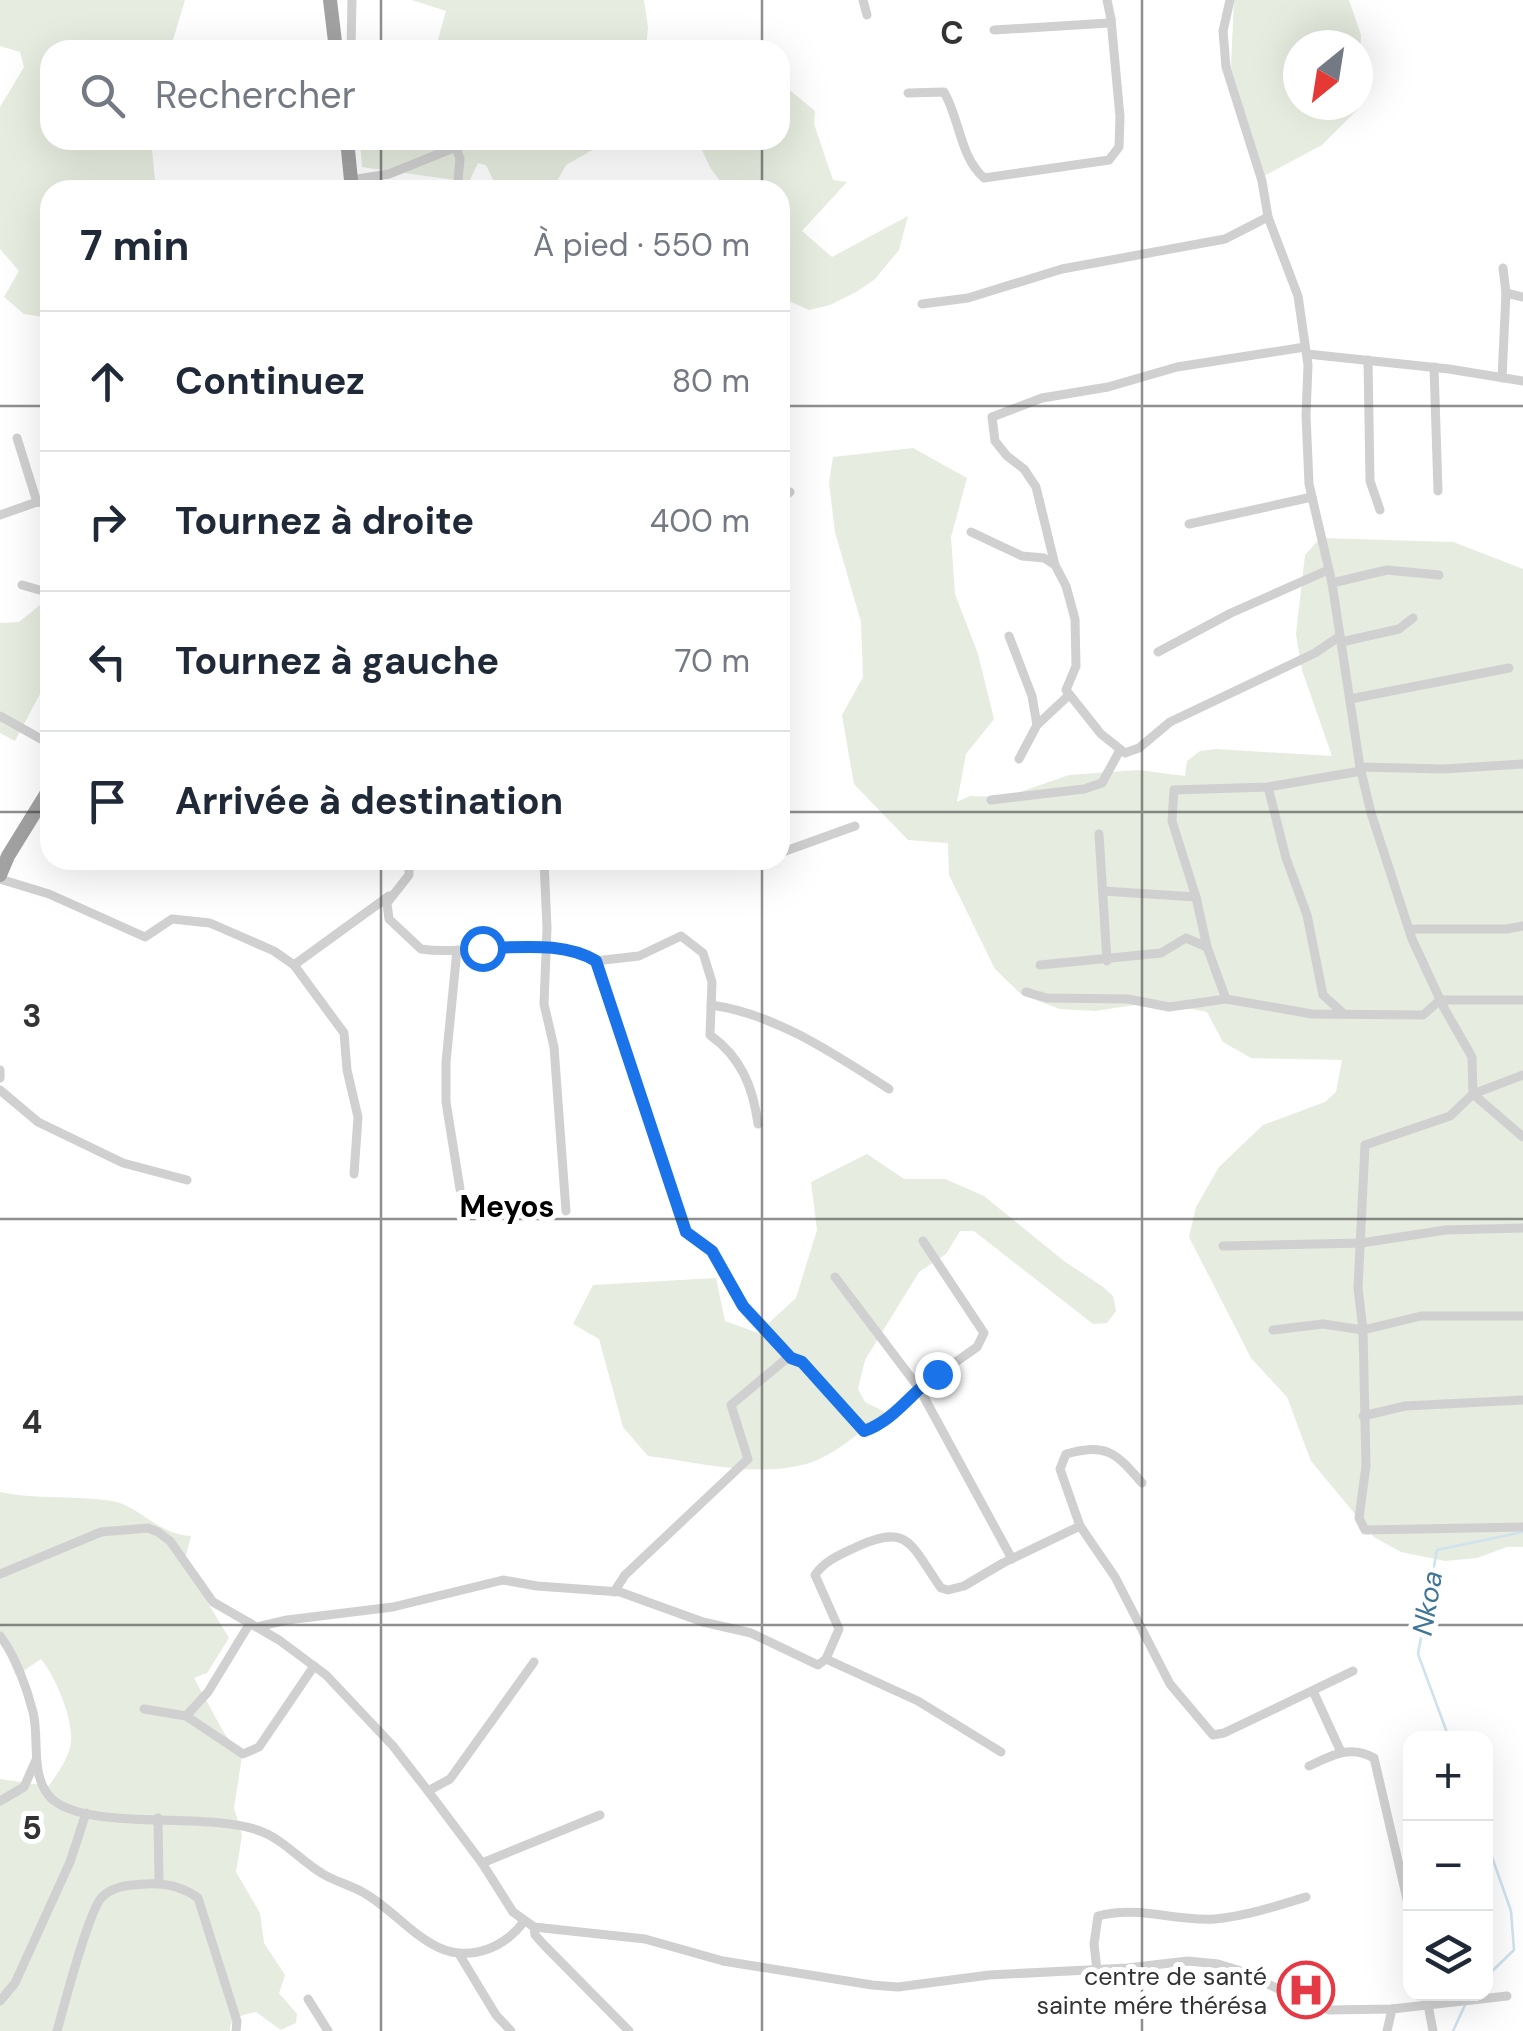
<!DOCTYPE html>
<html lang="fr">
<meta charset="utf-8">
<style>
:root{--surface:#fff;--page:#f6f6f7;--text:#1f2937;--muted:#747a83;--line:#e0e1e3}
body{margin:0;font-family:"DM Sans",sans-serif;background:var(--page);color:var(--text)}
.controls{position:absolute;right:30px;bottom:30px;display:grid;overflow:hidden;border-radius:20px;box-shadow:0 10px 40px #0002}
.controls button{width:90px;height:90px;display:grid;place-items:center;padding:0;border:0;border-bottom:2px solid var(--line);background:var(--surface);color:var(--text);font:50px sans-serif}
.compass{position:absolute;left:1283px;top:30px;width:90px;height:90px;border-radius:50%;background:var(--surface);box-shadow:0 10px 40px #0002;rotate:210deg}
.stop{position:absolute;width:30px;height:30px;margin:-22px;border:8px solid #1a73e8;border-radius:50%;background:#fff}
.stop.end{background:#1a73e8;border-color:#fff;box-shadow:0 2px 10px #0008}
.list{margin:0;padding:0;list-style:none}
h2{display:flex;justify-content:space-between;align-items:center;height:130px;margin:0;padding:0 40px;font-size:42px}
h2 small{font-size:32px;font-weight:400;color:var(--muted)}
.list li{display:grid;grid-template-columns:65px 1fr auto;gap:30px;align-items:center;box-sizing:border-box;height:140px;padding:0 40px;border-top:2px solid var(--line)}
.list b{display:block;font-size:38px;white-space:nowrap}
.list em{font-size:32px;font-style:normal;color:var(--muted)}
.icon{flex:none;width:55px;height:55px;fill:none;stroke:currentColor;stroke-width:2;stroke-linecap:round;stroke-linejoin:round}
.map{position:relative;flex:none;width:1523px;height:2031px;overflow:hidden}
.search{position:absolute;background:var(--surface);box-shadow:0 10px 40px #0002;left:40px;top:40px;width:750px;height:110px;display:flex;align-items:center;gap:25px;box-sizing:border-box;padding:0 35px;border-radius:30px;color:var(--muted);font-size:38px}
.panel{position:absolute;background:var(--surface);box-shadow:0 10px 40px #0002;left:40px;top:180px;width:750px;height:690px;border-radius:30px}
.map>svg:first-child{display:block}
.green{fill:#e6ecdf;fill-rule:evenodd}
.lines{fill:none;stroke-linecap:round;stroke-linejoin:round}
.stream{stroke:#cfe2ee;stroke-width:2.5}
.minor{stroke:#d0d0d0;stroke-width:9}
.trunk{stroke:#a2a2a2;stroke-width:14}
.route{stroke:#1a73e8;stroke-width:12}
.grid{fill:none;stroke:#333;stroke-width:2.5;stroke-opacity:0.55}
.labels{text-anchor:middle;stroke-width:10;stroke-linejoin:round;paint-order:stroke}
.poi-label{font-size:25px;fill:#333;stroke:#fff;text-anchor:end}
.water-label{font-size:28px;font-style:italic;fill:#3f7597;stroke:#fff}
.quarter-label{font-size:30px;font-weight:bold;fill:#000;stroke:#fff}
.grid-label{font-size:32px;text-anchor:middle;font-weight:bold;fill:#333;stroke:#fff;stroke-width:10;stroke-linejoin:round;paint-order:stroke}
</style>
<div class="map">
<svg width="1523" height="2031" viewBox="0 0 1523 2031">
<rect width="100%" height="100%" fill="#fff"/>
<g class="green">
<polygon points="0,0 185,0 170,50 50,50 50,140 151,140 156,190 50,190 50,318 24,314 4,297 19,271 0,249 0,107 24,67 20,52 0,46"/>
<polygon points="412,0 644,0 648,27 646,50 435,50 446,11"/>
<path d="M1234,0H1349L1361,35L1358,109L1322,145L1264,176L1231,67ZM1298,45H1358V105H1298Z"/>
<polygon points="780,82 815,111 814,124 833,180 847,182 802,231 832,257 908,216 899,250 875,279 856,292 830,305 809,310 780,297 780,190 727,190 711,169 697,140 780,140"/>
<polygon points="360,140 610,140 566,165 552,190 498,190 486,165 478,163 469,182 362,167"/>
<polygon points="913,448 967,478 951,537 955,594 978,654 994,719 966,754 957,802 970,796 1006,797 1069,775 1138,770 1185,776 1187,761 1200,751 1216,749 1332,756 1302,670 1296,634 1305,555 1320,538 1453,542 1523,569 1523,1547 1507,1547 1477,1558 1445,1561 1401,1552 1374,1537 1311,1461 1287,1397 1251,1358 1189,1237 1196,1207 1219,1167 1263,1125 1325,1102 1336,1092 1342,1060 1251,1058 1223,1042 1207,1012 1155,1002 1095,1011 1060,1009 1022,995 995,969 949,875 948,843 908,840 854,784 842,715 863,677 861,622 835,532 829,483 833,457"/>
<polygon points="40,605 50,611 50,675 15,741 0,733 0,623 19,622"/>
<path d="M867,1154L904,1179H945L984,1196L1064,1261L1103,1287L1113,1296L1116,1311L1107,1323L1093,1324L974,1231H960L946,1254L919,1272L865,1360L858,1389L865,1402L885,1412C862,1430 835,1456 806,1464C755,1478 699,1462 648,1456L623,1427L599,1339L573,1324L593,1285L716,1278L725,1321L758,1333L796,1298L817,1230L811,1182Z"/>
<path d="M0,1492C37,1500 75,1495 112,1501C140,1506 157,1534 191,1536L184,1563L229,1638L207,1673L194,1678L224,1733L242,1756L234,1808L242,1835L236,1872L260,1913L264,1943L285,1975L279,1993L297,2014L296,2023L281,2030L256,2012C243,2015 230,2016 230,2031H0V1779L49,1786C59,1771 73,1753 71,1734C70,1712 55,1676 41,1659L16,1676L0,1638Z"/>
</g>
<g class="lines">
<g class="stream">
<polyline points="1449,1738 1418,1654 1437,1550 1523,1532"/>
<polyline points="1486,1840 1511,1911 1514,1950 1486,1977"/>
<polyline points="1453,2031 1465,2005"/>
</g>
<g class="minor">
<polyline points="863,0 867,15"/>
<polyline points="1230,0 1223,31 1226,67 1262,181 1268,217 1298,296 1308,365 1306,415 1309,484 1332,583 1360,767 1371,813 1412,939 1444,1008 1472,1057 1473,1094 1523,1137"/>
<polyline points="994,30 1109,23 1111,19 1107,0"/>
<polyline points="351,50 352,0"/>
<path d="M908,93L944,92C960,119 959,155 984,178L1109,160L1119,147L1120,117L1111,19"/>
<polyline points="351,180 389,174 456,147 460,159 457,190"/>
<polyline points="1506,293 1523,297"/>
<polyline points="922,304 968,298 1062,269 1225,239 1268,217"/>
<polyline points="1307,354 1449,369 1523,381"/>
<polyline points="1368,360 1370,481 1380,510"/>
<polyline points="1434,367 1438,491"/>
<polyline points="1502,378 1506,293 1503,268"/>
<polyline points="17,438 37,502"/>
<polyline points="780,500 790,492"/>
<polyline points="0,515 37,502 50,504"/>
<polyline points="1189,524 1312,497"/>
<polyline points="971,532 1022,556 1044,558 1055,565 1066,586 1075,619 1076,666 1066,690 1101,734 1125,753 1139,748 1170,722 1315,653 1340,636"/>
<polyline points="1055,565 1036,487 1024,469 1007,456 995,441 992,417 1042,398 1108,387 1177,367 1305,347"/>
<polyline points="1332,583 1387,570 1439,575"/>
<polyline points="22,585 50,593"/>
<polyline points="1009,636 1032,696 1037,725"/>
<polyline points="1341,642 1399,629 1413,618"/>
<polyline points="1158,652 1231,613 1328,570"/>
<polyline points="1350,699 1509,668"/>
<polyline points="0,716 50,744"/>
<polyline points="1019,759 1037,725 1069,695"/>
<polyline points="1360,767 1443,769 1523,764"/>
<polyline points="1361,771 1268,787 1174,790 1172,821 1196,897 1207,947 1226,999 1312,1014 1423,1015 1440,1000 1523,1000"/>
<polyline points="1268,787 1286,858 1307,915 1323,995 1344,1014"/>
<polyline points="991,800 1084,789 1102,783 1120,750"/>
<polyline points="1099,834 1107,961"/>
<polyline points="780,853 855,826"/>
<path d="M409,860V875L387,903L389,919L421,949C476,957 544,930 595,961L686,1232L712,1251L743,1306L791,1358"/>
<polyline points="544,860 547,928 544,1004 554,1047 566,1211"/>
<path d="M733,860C742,868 753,864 763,860"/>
<polyline points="0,879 49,894 145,937 172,919 210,923 274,951 294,965 344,1033 347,1070 358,1117 354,1174"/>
<polyline points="1103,891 1196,897"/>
<polyline points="1409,929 1507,929 1523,926"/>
<polyline points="457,950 446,1062 446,1102 460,1189"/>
<path d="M595,961L639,956L681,936L703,953L712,982L710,1035C741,1057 753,1087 758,1124"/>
<polyline points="294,965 389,896"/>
<polyline points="1040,965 1161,953 1186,938 1207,947"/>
<polyline points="1026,992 1047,998 1128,999 1169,1007 1226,999"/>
<path d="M711,1005C776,1014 834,1054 889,1089"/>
<polyline points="0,1070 0,1078"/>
<polyline points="1523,1075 1473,1094 1450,1116 1365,1145 1358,1288 1363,1330 1366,1466 1359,1518 1365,1530 1523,1527"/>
<polyline points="0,1090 38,1122 123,1163 187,1180"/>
<polyline points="1223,1246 1361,1243 1446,1230 1523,1228"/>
<polyline points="835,1277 919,1388 1012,1559"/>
<polyline points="1273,1330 1323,1324 1363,1330 1421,1316 1523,1316"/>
<polyline points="1363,1416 1405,1406 1523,1400"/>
<path d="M1142,1483C1115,1452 1107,1443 1066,1454L1060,1469L1080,1526L1115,1577L1170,1684L1213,1735L1224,1733L1353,1671"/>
<polyline points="0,1574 101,1532 148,1528 158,1532 170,1541 213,1602 279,1640 326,1675 393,1746 428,1791 482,1863 513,1912 534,1927 645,1939 723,1961 872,1985 898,1987 989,1975 1127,1968 1188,1961 1218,1964 1241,1971 1307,2003 1329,2010 1392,2009 1507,1996"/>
<polyline points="614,1592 625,1575 748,1459 731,1405 786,1359 802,1362 864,1431 903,1406 919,1388 977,1347 984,1333 923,1241"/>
<path d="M257,1627L287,1620L393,1607L503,1580L537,1586L620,1592L703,1622L751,1633L818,1665L826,1659L839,1629L815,1575C824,1562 837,1556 852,1549C909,1521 910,1544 941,1588L948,1590L964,1586L1003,1563L1080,1526"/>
<path d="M0,1636C15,1655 27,1688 33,1712C40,1739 29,1777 52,1799C89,1832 209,1811 260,1831C283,1839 302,1862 323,1874C336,1882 351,1885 364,1893C405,1916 434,1969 488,1949C502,1944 516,1933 524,1921"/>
<polyline points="826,1659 918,1701 1001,1752"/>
<polyline points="1313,1691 1341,1752"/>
<polyline points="144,1709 186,1716 243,1754 259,1747 314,1666"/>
<polyline points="186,1716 208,1692 250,1623"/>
<path d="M1309,1766C1331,1756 1350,1744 1374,1758L1410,1912"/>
<polyline points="428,1791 450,1779 534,1662"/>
<polyline points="0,1801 24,1787 36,1760"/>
<polyline points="158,1818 159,1883"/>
<polyline points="482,1863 600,1815"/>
<polyline points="534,1927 535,1935 545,1946 629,2031"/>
<polyline points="459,1954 496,2015 511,2031"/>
<path d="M1097,1970L1094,1944L1098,1916C1138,1905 1176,1922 1215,1919C1246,1916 1277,1906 1306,1897"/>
<polyline points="1426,1994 1433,2031"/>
<polyline points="308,1999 328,2031"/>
<polyline points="0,2001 15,1983 70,1862 86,1813"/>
<path d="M57,2031C64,2006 88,1912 102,1897C114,1885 131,1885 146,1884C165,1883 183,1887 198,1898L237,2021L236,2031"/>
<polyline points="1387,2031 1392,2009"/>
</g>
<g class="trunk">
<polyline points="330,0 336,50"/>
<polyline points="347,140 352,190"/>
<polyline points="0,875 8,856 50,788"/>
</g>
</g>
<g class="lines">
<path class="route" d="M482,948C519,948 563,941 596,961L686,1232L712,1251L743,1306L791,1358L802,1362L864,1431C894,1421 912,1392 937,1374"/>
</g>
<path class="grid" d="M381,0V50M762,0V50M1142,0V2031M381,140V190M762,140V190M0,406H50M780,406H1523M0,812H50M780,812H1523M381,860V2031M762,860V2031M0,1219H1523M0,1625H1523"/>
<defs>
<g id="hospital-ring" transform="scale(2.875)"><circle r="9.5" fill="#fff" stroke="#e63946" stroke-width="1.5"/><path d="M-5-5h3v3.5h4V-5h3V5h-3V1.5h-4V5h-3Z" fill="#e63946"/></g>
</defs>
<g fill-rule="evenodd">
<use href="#hospital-ring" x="1306" y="1990"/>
</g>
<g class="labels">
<g class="poi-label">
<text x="1267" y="1985">centre de santé<tspan x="1267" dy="29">sainte mére thérésa</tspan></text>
</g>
<g class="water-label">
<text transform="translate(1427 1603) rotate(-80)" y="10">Nkoa</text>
</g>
<g class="quarter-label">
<text x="507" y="1217">Meyos</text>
</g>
</g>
<g class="grid-label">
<text x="952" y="44">C</text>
<text x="32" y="1027">3</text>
<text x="32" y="1433">4</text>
<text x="32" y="1839">5</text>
</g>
</svg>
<div class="controls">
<button>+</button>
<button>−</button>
<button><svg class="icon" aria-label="layers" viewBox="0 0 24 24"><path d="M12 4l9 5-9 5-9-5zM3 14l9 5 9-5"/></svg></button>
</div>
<svg class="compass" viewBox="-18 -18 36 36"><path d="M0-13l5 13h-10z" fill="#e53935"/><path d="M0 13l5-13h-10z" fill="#747a83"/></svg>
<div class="stop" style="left:482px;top:948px"></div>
<div class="stop end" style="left:937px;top:1374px"></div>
<div class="search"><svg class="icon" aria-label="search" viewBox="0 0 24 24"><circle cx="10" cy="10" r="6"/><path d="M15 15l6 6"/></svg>Rechercher</div>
<section class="panel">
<h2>7 min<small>À pied · 550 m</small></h2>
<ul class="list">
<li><svg class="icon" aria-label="ahead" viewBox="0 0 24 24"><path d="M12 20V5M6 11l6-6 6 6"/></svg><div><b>Continuez</b></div><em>80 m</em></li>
<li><svg class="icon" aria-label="right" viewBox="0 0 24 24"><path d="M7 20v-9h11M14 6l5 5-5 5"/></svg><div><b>Tournez à droite</b></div><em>400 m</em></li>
<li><svg class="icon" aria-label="left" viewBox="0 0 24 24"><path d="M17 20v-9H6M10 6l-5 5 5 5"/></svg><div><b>Tournez à gauche</b></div><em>70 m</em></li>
<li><svg class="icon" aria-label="arrive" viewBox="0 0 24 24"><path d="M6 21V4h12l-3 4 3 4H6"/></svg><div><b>Arrivée à destination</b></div></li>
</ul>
</section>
</div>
